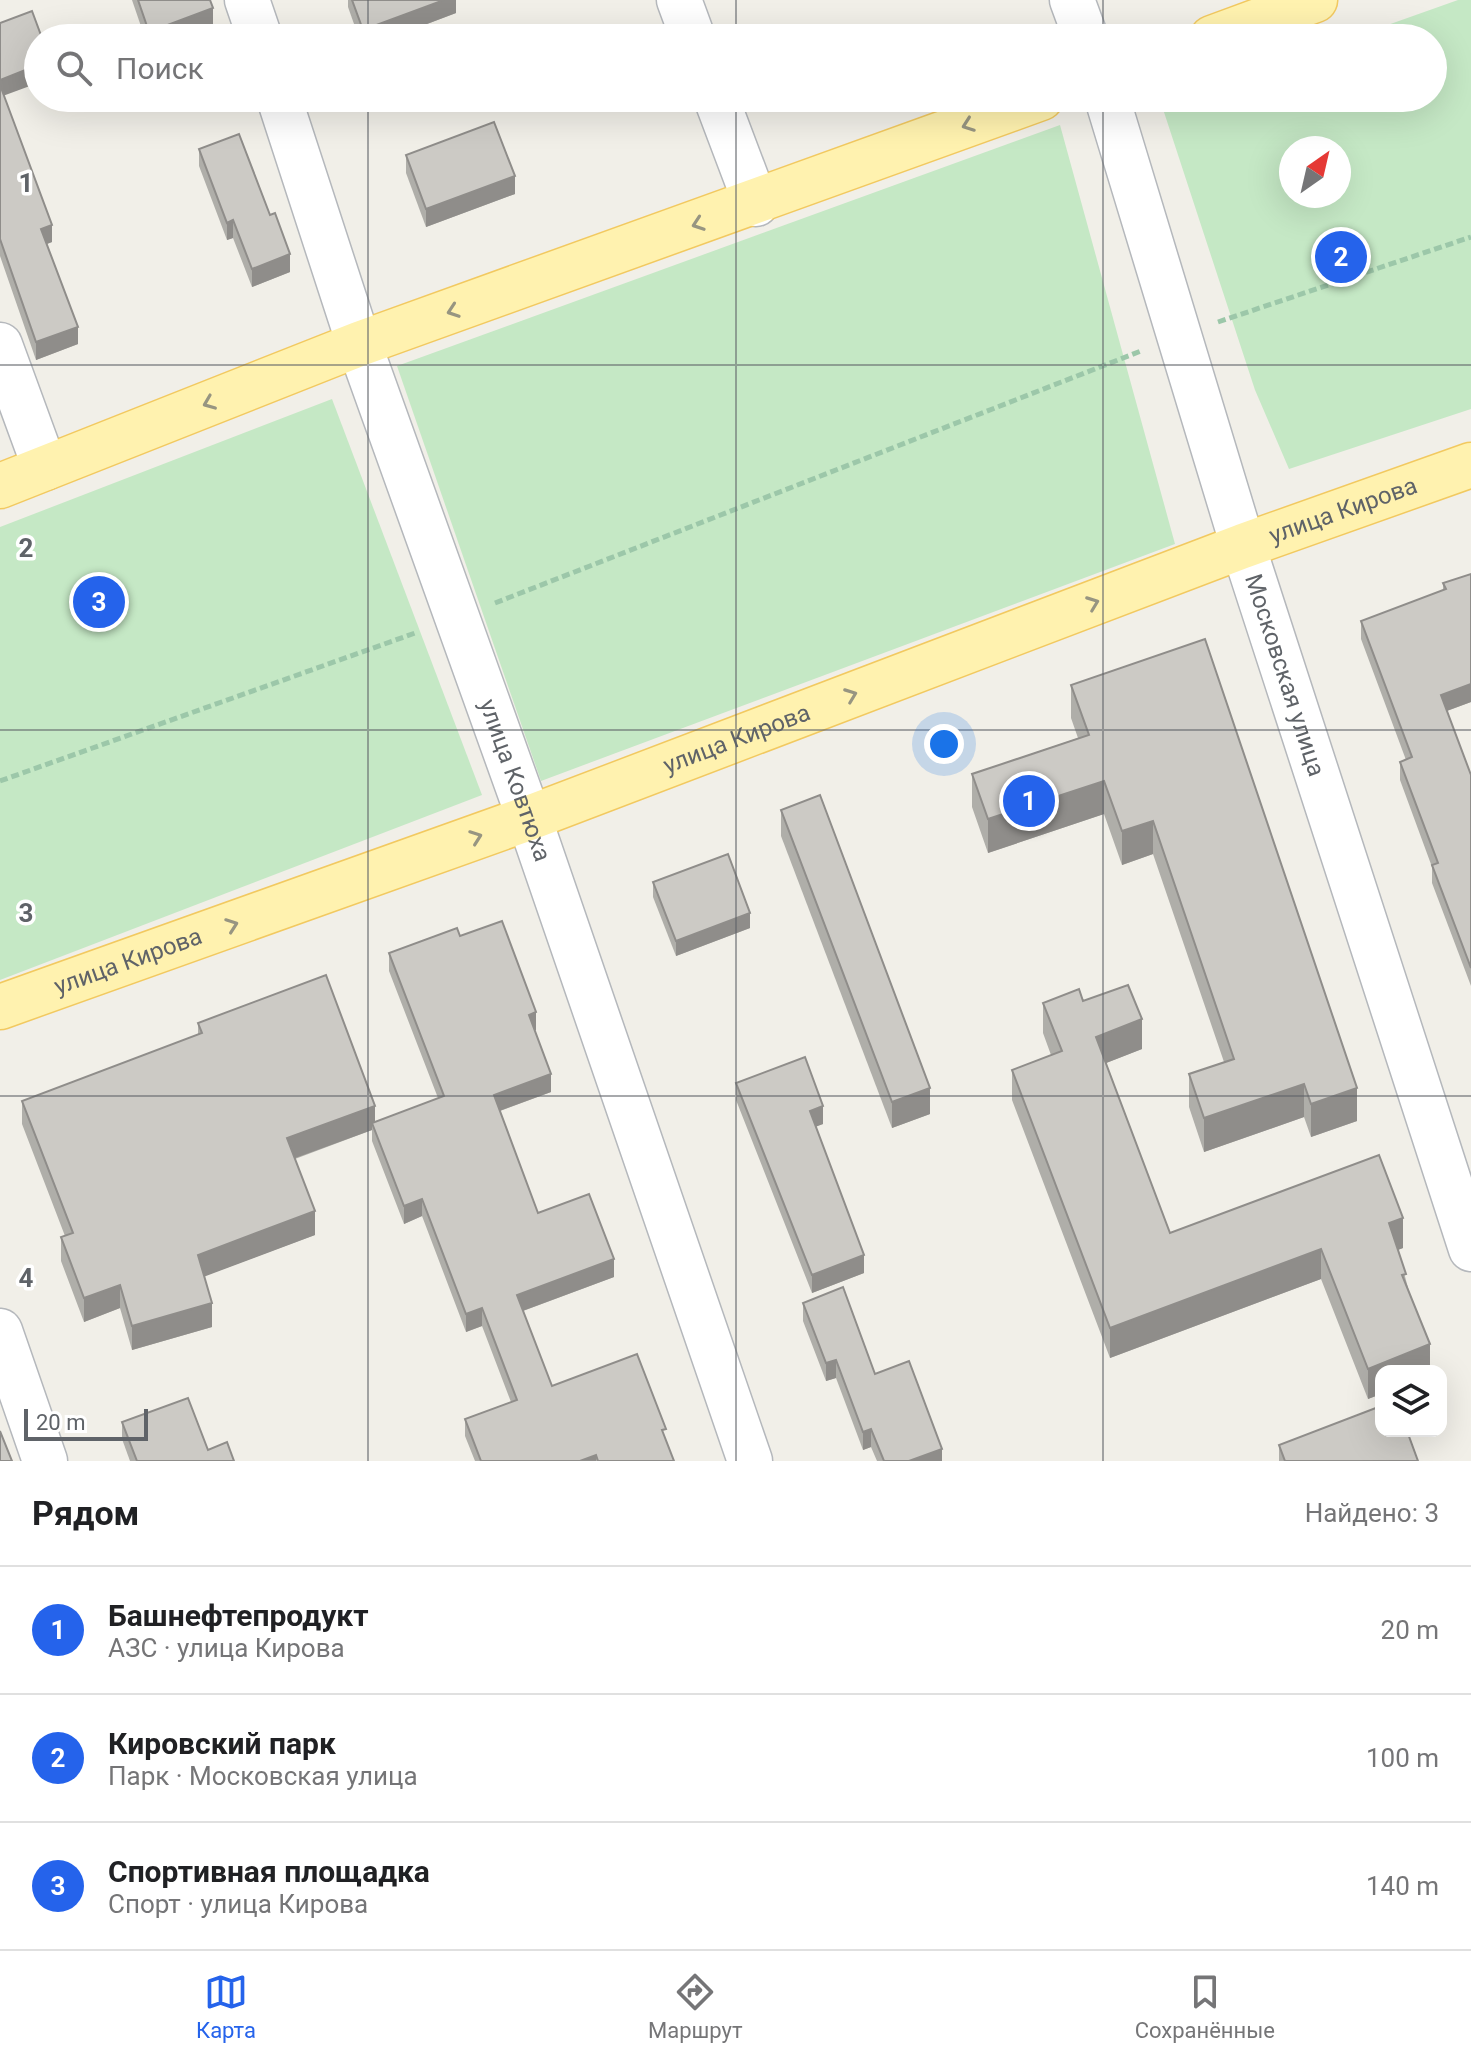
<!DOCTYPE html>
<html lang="ru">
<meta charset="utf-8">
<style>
:root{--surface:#fff;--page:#f6f6f6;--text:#202124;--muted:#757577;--line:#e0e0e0;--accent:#2563eb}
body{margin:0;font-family:Roboto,sans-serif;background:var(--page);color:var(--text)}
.controls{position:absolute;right:24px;bottom:24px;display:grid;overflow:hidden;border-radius:16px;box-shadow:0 8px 32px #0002}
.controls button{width:72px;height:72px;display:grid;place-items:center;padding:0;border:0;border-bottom:2px solid var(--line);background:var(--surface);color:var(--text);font:40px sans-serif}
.compass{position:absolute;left:1279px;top:136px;width:72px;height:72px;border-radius:50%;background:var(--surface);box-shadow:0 8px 32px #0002;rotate:34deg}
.scale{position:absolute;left:24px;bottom:20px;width:124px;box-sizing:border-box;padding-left:8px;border:4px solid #5f6368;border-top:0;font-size:22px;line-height:28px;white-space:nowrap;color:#5f6368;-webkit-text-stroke:6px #fff;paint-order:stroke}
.you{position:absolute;left:944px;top:744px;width:28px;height:28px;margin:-20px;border:6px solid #fff;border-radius:50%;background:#1a73e8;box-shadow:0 0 0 12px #1a73e833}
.badge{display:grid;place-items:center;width:52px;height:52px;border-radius:50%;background:var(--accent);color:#fff;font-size:26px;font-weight:700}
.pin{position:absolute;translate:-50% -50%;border:4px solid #fff;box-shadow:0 2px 8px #0006}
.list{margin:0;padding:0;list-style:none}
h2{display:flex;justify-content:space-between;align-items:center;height:104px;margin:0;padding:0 32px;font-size:34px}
h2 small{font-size:26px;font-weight:400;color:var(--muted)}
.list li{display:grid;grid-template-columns:52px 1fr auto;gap:24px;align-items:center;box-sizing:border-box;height:128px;padding:0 32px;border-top:2px solid var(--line)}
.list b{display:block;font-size:30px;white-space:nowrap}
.list p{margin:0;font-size:26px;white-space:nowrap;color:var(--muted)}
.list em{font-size:26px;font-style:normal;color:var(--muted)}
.icon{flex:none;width:44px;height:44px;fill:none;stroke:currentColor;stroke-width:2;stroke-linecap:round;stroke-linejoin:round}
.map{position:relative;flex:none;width:1471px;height:1461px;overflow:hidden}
.search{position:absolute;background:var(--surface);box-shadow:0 8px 32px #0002;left:24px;right:24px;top:24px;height:88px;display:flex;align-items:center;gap:20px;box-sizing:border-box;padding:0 28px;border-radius:44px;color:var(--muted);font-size:30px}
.sheet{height:488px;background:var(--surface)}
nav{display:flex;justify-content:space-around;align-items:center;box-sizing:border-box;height:112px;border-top:2px solid var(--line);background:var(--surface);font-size:22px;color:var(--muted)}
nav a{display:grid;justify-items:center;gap:4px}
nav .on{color:var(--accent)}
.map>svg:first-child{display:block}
.green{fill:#c5e8c5;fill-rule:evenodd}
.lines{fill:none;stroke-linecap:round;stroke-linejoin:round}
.minor-casing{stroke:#b5b8bc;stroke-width:47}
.primary-casing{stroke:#f2c960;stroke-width:47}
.path{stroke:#9cc7a9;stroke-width:5;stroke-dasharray:8 4;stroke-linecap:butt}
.minor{stroke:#fff;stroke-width:44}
.primary{stroke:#fff2af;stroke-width:44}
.wall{fill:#afaea9}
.shaded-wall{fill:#8f8d8a}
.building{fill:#cccac5;stroke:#8f8d8a;stroke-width:2}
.oneway{stroke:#979581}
.grid{fill:none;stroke:#5f6368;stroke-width:2;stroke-opacity:0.55}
.labels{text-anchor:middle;stroke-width:7;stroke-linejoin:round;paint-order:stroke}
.street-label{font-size:24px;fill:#5f6368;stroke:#fff}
.grid-label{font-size:26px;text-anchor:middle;font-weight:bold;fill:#5f6368;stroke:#fff;stroke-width:7;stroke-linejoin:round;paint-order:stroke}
</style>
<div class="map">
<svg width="1471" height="1461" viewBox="0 0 1471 1461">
<rect width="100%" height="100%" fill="#f1efe8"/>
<g class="green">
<path d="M1458,0H1471V409L1289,469L1255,390L1162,106L1184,98H1433V38H1351ZM1291,148H1339V196H1291Z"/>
<polygon points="1060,125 1175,544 541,781 397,366"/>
<polygon points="332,399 482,795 0,980 0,527"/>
</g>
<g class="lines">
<g class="minor-casing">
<g id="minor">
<polyline points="247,0 260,38"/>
<polyline points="679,0 693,38"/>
<polyline points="1072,0 1086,38"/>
<path id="s1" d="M279,98L359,344L529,818L750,1461"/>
<polyline points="716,98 756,204"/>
<path id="s2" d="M1107,98L1243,546L1471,1249"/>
<polyline points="0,345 45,468"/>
<polyline points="0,1331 45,1461"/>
</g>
</g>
<g class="primary-casing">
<g id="primary">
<polyline points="1212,38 1315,0"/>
<polyline points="0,486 359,344 1041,98"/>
<path id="s3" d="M0,1007L529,818L1243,546L1471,465"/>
</g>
</g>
<g class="path">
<polyline points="1218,322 1471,237"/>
<polyline points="495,603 1141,351"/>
<polyline points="0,781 418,632"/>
</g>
<use href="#minor" class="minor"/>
<use href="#primary" class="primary"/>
</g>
<g class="wall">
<polygon points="132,0 210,0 213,26 180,38 145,38"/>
<polygon points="348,0 456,0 456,13 390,38 359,38 348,7"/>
<polygon points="0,23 4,96 52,242 47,244 78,344 36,360 0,256"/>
<polygon points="199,149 290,272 252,287 233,238 227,240 199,166"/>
<polygon points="406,155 515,194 426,227 406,173"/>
<polygon points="1471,574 1471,702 1447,711 1471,775 1471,986 1432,883 1432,867 1400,780 1400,762 1406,760 1361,639 1361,621 1443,590 1443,583"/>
<polygon points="1071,685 1357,1121 1311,1137 1304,1117 1204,1152 1189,1107 1189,1074 1224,1062 1153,854 1122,865 1104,814 988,853 972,807 972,774 1078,738 1071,718"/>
<polygon points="781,810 930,1114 892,1128 781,836"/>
<polygon points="653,882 750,928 676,956 653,897"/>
<polygon points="460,936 536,1030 535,1030 551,1092 500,1111 538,1213 614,1277 523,1311 552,1386 666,1441 674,1461 475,1461 465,1436 465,1419 511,1402 482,1326 466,1332 422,1216 404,1224 372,1141 372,1130 295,1159 315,1235 204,1276 212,1327 132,1350 120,1308 84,1322 61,1261 61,1237 65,1236 22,1124 22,1101 198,1035 198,1023 375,1122 438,1098 389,971 389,953"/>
<polygon points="1083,1001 1142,1049 1106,1063 1170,1233 1403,1248 1398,1250 1430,1371 1381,1371 1381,1394 1368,1399 1321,1279 1110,1358 1012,1100 1012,1070 1051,1055 1043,1033 1043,1003"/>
<polygon points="736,1083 823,1124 816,1126 864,1273 812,1293 736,1100"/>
<polygon points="803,1303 875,1374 942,1461 877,1461 871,1447 863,1450 836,1378 826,1381 803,1321"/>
<polygon points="122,1422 208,1450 234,1461 130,1461 122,1439"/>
<polygon points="1279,1445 1418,1461 1279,1461"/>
</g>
<g class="shaded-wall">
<polygon points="444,0 456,0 456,13 390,38 363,38 363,30"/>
<polygon points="213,8 213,26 180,38 149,38 149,32"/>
<polygon points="38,65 38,83 0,97 0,80"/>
<polygon points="515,176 515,194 426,227 426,209"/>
<polygon points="233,220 233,238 227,240 227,223"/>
<polygon points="52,225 52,242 41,246 41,229"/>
<polygon points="290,254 290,272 252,287 252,269"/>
<polygon points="78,327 78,344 36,360 36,342"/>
<polygon points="1471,684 1471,702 1441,713 1441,695"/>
<polygon points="1104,781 1104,814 988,853 988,819"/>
<polygon points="1153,821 1153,854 1122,865 1122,831"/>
<polygon points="750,913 750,928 676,956 676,941"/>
<polygon points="536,1012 536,1030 529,1032 529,1015"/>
<polygon points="1142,1019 1142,1049 1096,1067 1096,1037"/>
<polygon points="551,1074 551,1092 494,1113 494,1095"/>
<polygon points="1304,1084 1304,1117 1204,1152 1204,1118"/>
<polygon points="930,1088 930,1114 892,1128 892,1102"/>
<polygon points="1357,1088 1357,1121 1311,1137 1311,1104"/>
<polygon points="375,1106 375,1129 372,1123 372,1130 287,1161 287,1138"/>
<polygon points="823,1106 823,1124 810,1129 810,1111"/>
<polygon points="422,1199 422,1216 404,1224 404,1206"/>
<polygon points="315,1211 315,1235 198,1279 198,1255"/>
<polygon points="1403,1218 1403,1248 1389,1253 1389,1223"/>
<polygon points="1321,1249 1321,1279 1110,1358 1110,1328"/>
<polygon points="864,1255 864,1273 812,1293 812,1275"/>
<polygon points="614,1259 614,1277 517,1313 517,1295"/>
<polygon points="120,1285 120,1308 84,1322 84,1298"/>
<polygon points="212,1303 212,1327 132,1350 132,1326"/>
<polygon points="482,1308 482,1326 466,1332 466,1314"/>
<polygon points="1430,1344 1430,1371 1381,1371 1381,1394 1368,1399 1368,1369"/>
<polygon points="836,1360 836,1378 826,1381 826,1363"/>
<polygon points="871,1429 871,1447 863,1450 863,1432"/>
<polygon points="942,1449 942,1461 909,1461"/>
<polygon points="596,1455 596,1461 580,1461"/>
</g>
<g class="building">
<polygon points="138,0 210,0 213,8 149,32"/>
<polygon points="352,0 444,0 363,30"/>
<polygon points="32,11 42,38 38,38 38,65 0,80 0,23"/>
<polygon points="0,85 52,225 41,229 78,327 36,342 0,239"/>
<polygon points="494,122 515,176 426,209 406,155"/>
<polygon points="239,134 270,215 275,213 290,254 252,269 233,220 227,223 199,149"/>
<polygon points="1471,574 1471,684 1441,695 1471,775 1471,968 1432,865 1438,863 1400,762 1412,757 1361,621 1446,589 1443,583"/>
<polygon points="1205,639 1357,1088 1311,1104 1304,1084 1204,1118 1189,1074 1234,1059 1153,821 1122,831 1104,781 988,819 972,774 1089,735 1071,685"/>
<polygon points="820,795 930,1088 892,1102 781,810"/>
<polygon points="728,854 750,913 676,941 653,882"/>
<polygon points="502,921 536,1012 529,1015 551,1074 494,1095 538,1213 589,1194 614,1259 517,1295 552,1386 637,1354 666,1429 662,1430 674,1461 598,1461 596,1455 580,1461 481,1461 465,1419 517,1400 482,1308 466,1314 422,1199 404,1206 372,1123 444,1096 389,953 457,928 460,936"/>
<polygon points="326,975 375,1106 287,1138 315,1211 198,1255 212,1303 132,1326 120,1285 84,1298 61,1237 73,1233 22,1101 202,1033 198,1023"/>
<polygon points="1128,985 1142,1019 1096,1037 1170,1233 1379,1155 1403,1218 1389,1223 1406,1274 1402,1275 1430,1344 1368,1369 1321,1249 1110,1328 1012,1070 1062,1051 1043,1003 1079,989 1083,1001"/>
<polygon points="805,1057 823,1106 810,1111 864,1255 812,1275 736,1083"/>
<polygon points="843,1287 875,1374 909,1361 942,1449 909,1461 884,1461 871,1429 863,1432 836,1360 826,1363 803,1303"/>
<polygon points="188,1398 208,1450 227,1442 234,1461 137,1461 122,1422"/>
<polygon points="1381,1406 1381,1431 1407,1431 1418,1461 1285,1461 1279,1445"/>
<polygon points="0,1431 12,1461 0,1461"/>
</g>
<defs><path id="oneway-chevron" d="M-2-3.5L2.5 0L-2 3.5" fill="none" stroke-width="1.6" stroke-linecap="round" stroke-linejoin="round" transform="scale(2)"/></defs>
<g class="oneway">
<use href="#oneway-chevron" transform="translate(968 125) rotate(160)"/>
<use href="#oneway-chevron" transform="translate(698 224) rotate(161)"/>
<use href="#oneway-chevron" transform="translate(453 311) rotate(161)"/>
<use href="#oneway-chevron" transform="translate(209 403) rotate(158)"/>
<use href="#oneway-chevron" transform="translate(1093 603) rotate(-21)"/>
<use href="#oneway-chevron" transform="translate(851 695) rotate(-21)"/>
<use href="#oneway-chevron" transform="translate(476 837) rotate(-20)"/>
<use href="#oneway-chevron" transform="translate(232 925) rotate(-20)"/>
</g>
<path class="grid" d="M368,0V38M736,0V38M1103,0V38M368,98V1461M736,98V1461M1103,98V1461M0,365H1471M0,730H1471M0,1096H1471"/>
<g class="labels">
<g class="street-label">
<text dy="8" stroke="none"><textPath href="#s3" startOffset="1432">улица Кирова</textPath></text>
<text dy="8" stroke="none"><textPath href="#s2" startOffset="604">Московская улица</textPath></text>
<text dy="8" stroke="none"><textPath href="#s3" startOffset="784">улица Кирова</textPath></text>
<text dy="8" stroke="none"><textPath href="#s1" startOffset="722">улица Ковтюха</textPath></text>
<text dy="8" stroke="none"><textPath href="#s3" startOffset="136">улица Кирова</textPath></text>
</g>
</g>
<g class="grid-label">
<text x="26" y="192">1</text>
<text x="26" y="557">2</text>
<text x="26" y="922">3</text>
<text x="26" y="1287">4</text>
</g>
</svg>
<div class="controls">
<button><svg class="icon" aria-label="layers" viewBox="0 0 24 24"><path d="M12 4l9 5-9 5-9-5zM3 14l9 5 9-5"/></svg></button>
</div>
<svg class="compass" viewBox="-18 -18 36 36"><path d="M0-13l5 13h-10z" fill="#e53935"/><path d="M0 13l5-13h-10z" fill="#757577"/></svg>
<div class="scale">20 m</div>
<div class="you"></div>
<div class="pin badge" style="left:1029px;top:801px">1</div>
<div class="pin badge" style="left:1341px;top:257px">2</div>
<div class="pin badge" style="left:99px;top:602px">3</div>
<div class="search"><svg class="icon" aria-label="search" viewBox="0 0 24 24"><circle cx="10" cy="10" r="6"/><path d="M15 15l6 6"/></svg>Поиск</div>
</div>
<section class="sheet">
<h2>Рядом<small>Найдено: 3</small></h2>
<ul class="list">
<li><span class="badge">1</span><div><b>Башнефтепродукт</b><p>АЗС · улица Кирова</p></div><em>20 m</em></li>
<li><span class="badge">2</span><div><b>Кировский парк</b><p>Парк · Московская улица</p></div><em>100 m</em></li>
<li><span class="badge">3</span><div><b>Спортивная площадка</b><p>Спорт · улица Кирова</p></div><em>140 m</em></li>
</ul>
</section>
<nav>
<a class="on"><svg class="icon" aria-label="map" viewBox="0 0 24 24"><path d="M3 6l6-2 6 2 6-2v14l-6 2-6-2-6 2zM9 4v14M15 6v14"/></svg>Карта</a>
<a><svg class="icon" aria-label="directions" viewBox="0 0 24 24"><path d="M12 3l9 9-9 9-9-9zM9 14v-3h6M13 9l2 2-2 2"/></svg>Маршрут</a>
<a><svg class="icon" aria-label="saved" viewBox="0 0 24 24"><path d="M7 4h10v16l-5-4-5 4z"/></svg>Сохранённые</a>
</nav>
